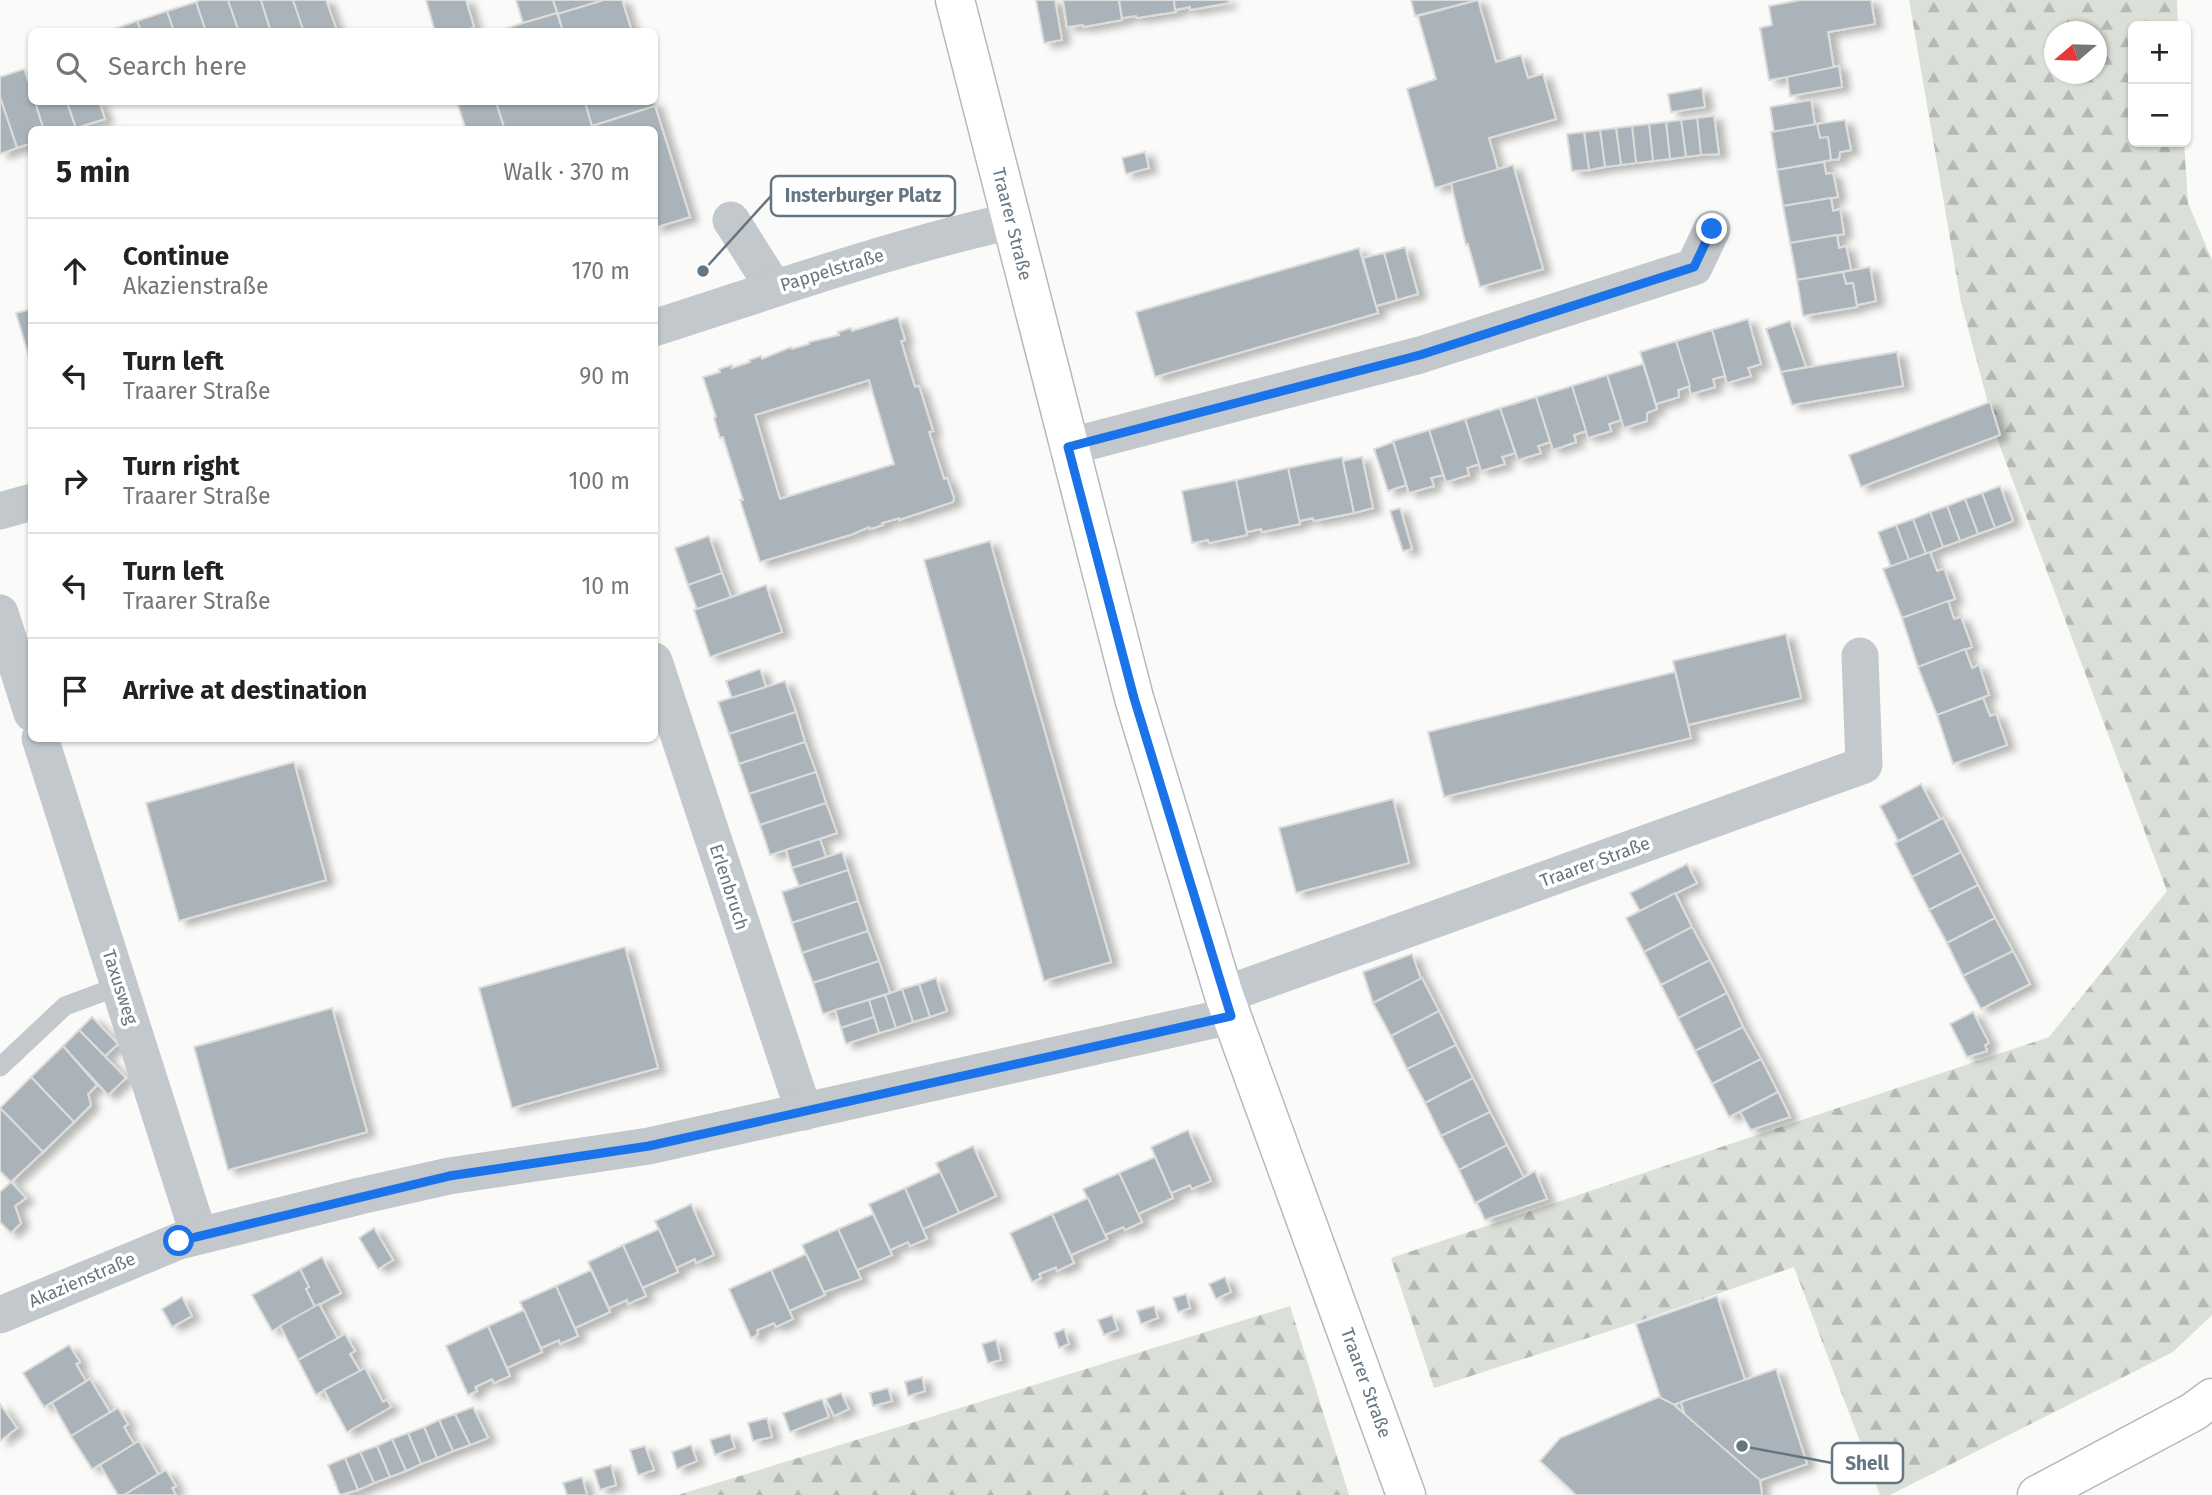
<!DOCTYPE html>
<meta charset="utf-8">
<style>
:root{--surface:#fff;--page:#f6f6f6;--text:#222;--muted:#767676;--line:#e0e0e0}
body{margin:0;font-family:"Fira Sans",sans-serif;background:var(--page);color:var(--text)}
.controls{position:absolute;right:21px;top:21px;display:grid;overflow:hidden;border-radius:10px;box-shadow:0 2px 5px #0004}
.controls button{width:63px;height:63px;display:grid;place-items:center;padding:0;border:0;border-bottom:2px solid var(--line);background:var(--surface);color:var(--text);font:35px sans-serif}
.compass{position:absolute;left:2044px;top:21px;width:63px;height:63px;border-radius:50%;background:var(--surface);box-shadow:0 2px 5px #0004;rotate:251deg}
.stop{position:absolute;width:21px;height:21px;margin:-16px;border:5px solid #1a73e8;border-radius:50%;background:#fff}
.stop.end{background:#1a73e8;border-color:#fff;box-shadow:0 2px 7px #0008}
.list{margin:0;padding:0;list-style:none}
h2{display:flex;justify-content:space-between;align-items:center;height:91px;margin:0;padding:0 28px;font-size:30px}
h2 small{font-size:23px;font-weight:400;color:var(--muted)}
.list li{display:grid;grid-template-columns:46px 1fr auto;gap:21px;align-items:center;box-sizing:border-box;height:105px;padding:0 28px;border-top:2px solid var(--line)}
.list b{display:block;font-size:26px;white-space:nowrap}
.list p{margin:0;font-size:23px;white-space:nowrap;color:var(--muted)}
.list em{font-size:23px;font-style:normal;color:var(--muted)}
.icon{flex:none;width:38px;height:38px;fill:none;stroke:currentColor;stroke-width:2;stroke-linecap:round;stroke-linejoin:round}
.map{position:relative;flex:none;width:2212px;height:1495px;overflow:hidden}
.search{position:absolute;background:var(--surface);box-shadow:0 2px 5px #0004;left:28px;top:28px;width:630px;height:77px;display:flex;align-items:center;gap:18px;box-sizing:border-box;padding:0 24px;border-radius:10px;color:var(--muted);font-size:26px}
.panel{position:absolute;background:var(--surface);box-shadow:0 2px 5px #0004;left:28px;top:126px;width:630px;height:616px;border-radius:10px}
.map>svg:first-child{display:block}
.forest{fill:url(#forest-firs);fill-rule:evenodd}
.building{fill:#aab3b9;stroke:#dcdcda;stroke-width:2;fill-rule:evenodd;filter:url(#shadow)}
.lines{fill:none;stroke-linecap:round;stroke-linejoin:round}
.secondary-casing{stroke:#b3babf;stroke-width:41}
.lane{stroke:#c3c8cc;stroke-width:19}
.street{stroke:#c3c8cc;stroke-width:37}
.secondary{stroke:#fff;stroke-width:38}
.route{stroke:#1a73e8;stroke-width:9}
.labels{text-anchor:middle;stroke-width:7;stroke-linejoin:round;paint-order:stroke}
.street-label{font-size:18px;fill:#657683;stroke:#fff}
.leader{fill:none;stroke:#657683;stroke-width:2.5}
.callout-dot{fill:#657683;stroke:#fff;stroke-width:2.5}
.callout{fill:#fff;stroke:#657683;stroke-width:2.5}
.callout-label{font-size:19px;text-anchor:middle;font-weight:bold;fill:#657683}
</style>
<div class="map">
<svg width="2212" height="1495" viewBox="0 0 2212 1495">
<defs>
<pattern id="forest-firs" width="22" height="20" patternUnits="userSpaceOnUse" patternTransform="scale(1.75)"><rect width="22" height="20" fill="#dadfd7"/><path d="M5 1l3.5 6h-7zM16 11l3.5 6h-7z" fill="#b4b9b4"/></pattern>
<filter id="shadow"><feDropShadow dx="8" dy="4.5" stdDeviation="3.5" flood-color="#0004"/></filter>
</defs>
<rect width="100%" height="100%" fill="#fafaf8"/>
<g class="forest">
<path d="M1909,0H2177L2178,26H2133V142H2184L2188,203L2212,260V1315L2173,1352L1890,1495H1880L1794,1267L1631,1324L1434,1388L1391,1258L2049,1037L2167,891L1999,444L1961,302ZM2054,32H2096V74H2054Z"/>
<polygon points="1290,1306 1349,1495 678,1495"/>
</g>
<g class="building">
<polygon points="200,0 228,0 239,32 206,32 196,2"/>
<polygon points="228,0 261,0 271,32 239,32"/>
<polygon points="261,0 293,0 304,32 271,32"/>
<polygon points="293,0 326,0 337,31 304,32"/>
<polygon points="426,0 466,0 474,27 461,32 435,32"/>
<polygon points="516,0 553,0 557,13 523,23"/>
<polygon points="553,0 604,0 558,14"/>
<polygon points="604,0 622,0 632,32 563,32 558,14"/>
<polygon points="1036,0 1055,0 1062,40 1044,43"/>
<polygon points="1063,0 1119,0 1122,20 1083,27 1083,25 1067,27"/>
<polygon points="1119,0 1174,0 1176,12 1137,18 1136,16 1122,18"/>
<polygon points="1174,0 1228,0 1229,3 1190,10 1190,7 1175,10"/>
<polygon points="1411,0 1478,0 1415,16"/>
<polygon points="1478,0 1496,62 1521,55 1528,78 1543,74 1556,119 1489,138 1498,170 1435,188 1407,89 1436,79 1418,16"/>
<polygon points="1801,0 1871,0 1875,24 1828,32 1834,69 1769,80 1760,28 1772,25 1769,6"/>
<polygon points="196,2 206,32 174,32 167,11"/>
<polygon points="167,11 174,32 141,32 137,21"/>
<polygon points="557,13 563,32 496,32 523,23"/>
<polygon points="137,21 141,32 108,32 108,31"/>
<polygon points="1839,66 1842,87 1790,96 1787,77"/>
<polygon points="24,69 32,92 32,102 35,102 44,130 32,130 32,143 17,148 0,97 0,77"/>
<polygon points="1702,88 1705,107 1671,112 1668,94"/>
<polygon points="0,97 17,148 0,154"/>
<polygon points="1811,100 1815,125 1774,132 1770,107"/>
<polygon points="35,102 67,102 76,128 44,130"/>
<polygon points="67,102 99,102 105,119 76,128"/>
<polygon points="457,102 496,102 505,130 466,130"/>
<polygon points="496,102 585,102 592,126 581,130 505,130"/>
<polygon points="585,102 654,102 655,106 592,126"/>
<polygon points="655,106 690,217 654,228 654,130 594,130 592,126"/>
<polygon points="1714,116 1719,154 1701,155 1697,118"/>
<polygon points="1697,118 1701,155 1686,157 1681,120"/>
<polygon points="1681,120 1686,157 1670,159 1666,122"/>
<polygon points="1845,120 1851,150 1840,152 1839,159 1831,160 1828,137 1820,138 1817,124"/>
<polygon points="1666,122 1670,159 1653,161 1649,124"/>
<polygon points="1649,124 1653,161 1636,163 1632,126"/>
<polygon points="1817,124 1820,138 1828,137 1831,160 1777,170 1771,132"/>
<polygon points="1632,126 1636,163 1621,165 1616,128"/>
<polygon points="1616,128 1621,165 1605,167 1600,130"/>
<polygon points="1600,130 1605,167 1589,170 1584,132"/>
<polygon points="1584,132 1589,170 1572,171 1567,134"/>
<polygon points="1145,152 1149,168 1126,174 1122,158"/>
<polygon points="1824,162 1826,174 1833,173 1838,197 1783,206 1777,170"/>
<polygon points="1513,165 1543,269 1480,287 1468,244 1466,245 1451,183"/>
<polygon points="1831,198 1833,211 1840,209 1844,234 1790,243 1783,206"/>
<polygon points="1837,235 1839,248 1846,246 1851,270 1797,280 1790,243"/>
<polygon points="1405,247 1418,294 1397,300 1384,253"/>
<polygon points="1359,248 1378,313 1155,377 1136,312"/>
<polygon points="1384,253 1397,300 1376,306 1363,258"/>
<polygon points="1870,267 1876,301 1857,305 1853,283 1846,284 1843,272"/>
<polygon points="1843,272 1846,284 1853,283 1857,307 1803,316 1797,280"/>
<polygon points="32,309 32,367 16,313"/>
<path d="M898,317L905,340L901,341L915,387L919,386L933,431L929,432L944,479L947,478L954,498L953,502L899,520V518L882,523L883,525L870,529L869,527L853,534L760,562L740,500H743L723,437L720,438L714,418L716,417L703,377L720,372L719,369L732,365V368L750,362L749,360L761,356L762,359L791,347L792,349L809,344V342L839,335L838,332L851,328L852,331ZM869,380L894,464L780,499L755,415Z"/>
<polygon points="1748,319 1761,364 1748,368 1751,376 1727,383 1712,330"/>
<polygon points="1790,321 1806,367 1781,372 1766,329"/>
<polygon points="1712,330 1725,376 1713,379 1715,387 1691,394 1676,341"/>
<polygon points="1676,341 1690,386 1678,390 1679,397 1656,404 1640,352"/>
<polygon points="1897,352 1903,386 1792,405 1781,372"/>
<polygon points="1643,364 1657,409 1647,413 1647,421 1624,428 1607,375"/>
<polygon points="1607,375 1621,420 1609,424 1611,431 1588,438 1572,386"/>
<polygon points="1572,386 1586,431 1574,435 1576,442 1553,450 1536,397"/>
<polygon points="1536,397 1550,442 1538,446 1541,453 1518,460 1500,408"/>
<polygon points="1990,402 2000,435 1861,487 1849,455"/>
<polygon points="1500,408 1515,453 1502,457 1505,464 1481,471 1465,419"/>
<polygon points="1465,419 1479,464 1467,468 1469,475 1446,482 1429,430"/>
<polygon points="1429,430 1443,475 1431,478 1434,486 1409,493 1393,441"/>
<polygon points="1393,442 1406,485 1388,491 1374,449"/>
<polygon points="1342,457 1354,513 1314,521 1313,518 1299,521 1288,468"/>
<polygon points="1362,457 1373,508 1354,513 1343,461"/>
<polygon points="1288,468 1300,524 1262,532 1261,529 1247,532 1236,480"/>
<polygon points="1236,480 1247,535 1209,543 1208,540 1192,543 1182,491"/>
<polygon points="2000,486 2013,521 1995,528 1982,493"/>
<polygon points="1982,493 1995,528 1978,534 1965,499"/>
<polygon points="1965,499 1978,534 1960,541 1947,506"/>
<polygon points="1947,506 1960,541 1943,547 1930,512"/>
<polygon points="1400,508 1412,549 1403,551 1390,511"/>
<polygon points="1930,512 1943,547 1926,554 1913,519"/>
<polygon points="1913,519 1926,554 1909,560 1896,525"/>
<polygon points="1896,525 1909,560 1891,567 1878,532"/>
<polygon points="709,536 722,573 688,585 675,548"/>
<polygon points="990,541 1111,962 1044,981 924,560"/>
<polygon points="1930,552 1937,571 1944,569 1955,599 1902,618 1883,569"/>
<polygon points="722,573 731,597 697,609 688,585"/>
<polygon points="766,585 782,632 710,657 694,610"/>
<polygon points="1948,601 1954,619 1961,617 1972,647 1918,667 1902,618"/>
<polygon points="1786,634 1801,698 1688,725 1673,661"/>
<polygon points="1965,649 1972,668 1979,665 1989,695 1937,715 1918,667"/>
<polygon points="760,669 766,687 732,698 726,681"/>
<polygon points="1675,672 1691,738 1444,797 1428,732"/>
<polygon points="785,681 796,712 729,734 718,702"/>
<polygon points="1983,698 1990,716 1996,714 2007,745 1953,764 1937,715"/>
<polygon points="796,712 805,742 739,764 729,734"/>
<polygon points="805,742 816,772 749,794 739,764"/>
<polygon points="294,762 326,880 179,921 146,803"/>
<polygon points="816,772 826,803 760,825 749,794"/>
<polygon points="1921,784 1940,819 1898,841 1880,806"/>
<polygon points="1393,799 1409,863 1296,893 1279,828"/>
<polygon points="826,803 837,833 770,855 760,825"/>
<polygon points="1943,818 1961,852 1912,877 1895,843"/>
<polygon points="820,839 826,857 792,868 786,850"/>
<polygon points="842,852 848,870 799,886 792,868"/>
<polygon points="1961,852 1978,885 1929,910 1912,877"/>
<polygon points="1687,864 1697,883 1640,911 1630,893"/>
<polygon points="848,870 858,901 792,923 782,892"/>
<polygon points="1978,885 1995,918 1947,943 1929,910"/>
<polygon points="1675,893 1692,927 1644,952 1626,918"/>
<polygon points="858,901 868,931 802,953 792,923"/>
<polygon points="1995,918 2013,951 1963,976 1947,943"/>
<polygon points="1692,927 1710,960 1661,985 1644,952"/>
<polygon points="868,931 879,961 813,983 802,953"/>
<polygon points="625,947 658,1068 512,1108 479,988"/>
<polygon points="2013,951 2030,984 1981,1009 1963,976"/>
<polygon points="1412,954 1421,979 1373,1003 1363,972"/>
<polygon points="1710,960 1727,993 1678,1018 1661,985"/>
<polygon points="879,961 890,993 823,1014 813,983"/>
<polygon points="936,978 947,1011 930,1017 919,984"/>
<polygon points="1422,978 1439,1011 1391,1036 1373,1003"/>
<polygon points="919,984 930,1017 913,1022 902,989"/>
<polygon points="902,989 913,1022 896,1028 885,995"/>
<polygon points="1727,993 1743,1027 1695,1051 1678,1018"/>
<polygon points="885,995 896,1028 879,1033 869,1000"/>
<polygon points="869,1000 874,1017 841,1028 835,1010"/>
<polygon points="332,1008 367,1132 228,1170 194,1047"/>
<polygon points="1439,1011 1456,1045 1407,1069 1391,1036"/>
<polygon points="1973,1012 1989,1043 1985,1045 1987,1051 1967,1057 1950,1024"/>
<polygon points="92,1017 118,1044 105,1056 79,1030"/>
<polygon points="874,1017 879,1033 846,1044 841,1028"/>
<polygon points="1743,1027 1761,1059 1712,1084 1695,1051"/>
<polygon points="79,1030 126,1078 108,1095 63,1046"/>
<polygon points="1456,1045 1473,1078 1425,1103 1407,1069"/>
<polygon points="63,1046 97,1085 88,1094 91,1105 74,1122 31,1077"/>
<polygon points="1761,1059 1778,1092 1729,1117 1712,1084"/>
<polygon points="31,1077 74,1122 43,1152 0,1108"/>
<polygon points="1473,1078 1490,1112 1441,1136 1425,1103"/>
<polygon points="1778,1092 1790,1117 1751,1130 1740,1112"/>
<polygon points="0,1108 43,1152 11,1182 0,1171"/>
<polygon points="1490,1112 1507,1145 1459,1170 1441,1136"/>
<polygon points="1188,1130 1211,1181 1192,1189 1190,1185 1171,1193 1151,1147"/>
<polygon points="1507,1145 1524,1178 1475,1203 1459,1170"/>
<polygon points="973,1146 996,1196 959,1213 936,1163"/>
<polygon points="1155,1157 1173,1198 1138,1214 1119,1173"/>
<polygon points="1535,1171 1547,1199 1485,1220 1477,1203"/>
<polygon points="940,1172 959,1213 923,1229 905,1188"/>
<polygon points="1119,1173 1142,1222 1125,1230 1123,1227 1105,1235 1083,1189"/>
<polygon points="11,1182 26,1198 15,1206 21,1223 11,1233 0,1222 0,1192"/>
<polygon points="905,1188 927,1239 910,1246 908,1242 890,1250 869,1204"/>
<polygon points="1088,1198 1107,1239 1071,1255 1052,1214"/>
<polygon points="691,1204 714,1255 696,1263 695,1259 676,1268 655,1221"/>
<polygon points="873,1214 892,1255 857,1270 838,1229"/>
<polygon points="1052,1214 1074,1263 1057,1271 1056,1267 1039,1274 1041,1278 1032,1282 1010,1233"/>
<polygon points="374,1228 393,1260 378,1269 359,1238"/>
<polygon points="659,1229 678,1272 642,1288 623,1245"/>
<polygon points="838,1229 861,1279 824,1292 802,1245"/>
<polygon points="623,1245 646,1296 628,1304 627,1300 609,1308 588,1262"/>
<polygon points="806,1254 825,1295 789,1311 771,1270"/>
<polygon points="322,1257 341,1293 315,1307 306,1289 309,1287 300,1269"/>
<polygon points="300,1269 309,1287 306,1289 315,1307 272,1331 252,1295"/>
<polygon points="591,1270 610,1312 575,1328 556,1286"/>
<polygon points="771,1270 793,1319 776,1327 774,1323 757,1330 758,1334 751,1338 729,1289"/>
<polygon points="1225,1277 1231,1292 1216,1299 1209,1284"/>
<polygon points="556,1286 578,1336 560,1344 559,1340 541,1348 520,1302"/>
<polygon points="1186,1294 1190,1308 1178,1312 1173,1298"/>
<polygon points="1717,1296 1745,1380 1664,1408 1636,1324"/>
<polygon points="182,1297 192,1316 172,1327 162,1309"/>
<polygon points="319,1304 338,1339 298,1360 280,1326"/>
<polygon points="1154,1306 1158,1318 1141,1324 1137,1311"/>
<polygon points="524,1310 542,1352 507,1368 488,1326"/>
<polygon points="1112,1315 1118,1330 1104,1335 1098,1320"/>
<polygon points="488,1326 510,1376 494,1383 492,1379 475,1387 477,1391 468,1395 446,1346"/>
<polygon points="1064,1329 1069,1344 1059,1348 1054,1333"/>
<polygon points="345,1334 355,1351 350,1354 360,1371 316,1395 298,1360"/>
<polygon points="996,1340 1001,1360 988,1363 982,1344"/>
<polygon points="69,1345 80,1362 76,1364 86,1381 44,1407 23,1373"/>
<polygon points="365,1368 383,1402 387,1400 391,1407 347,1432 324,1390"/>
<polygon points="1776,1369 1807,1464 1752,1483 1689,1429 1681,1402"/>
<polygon points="922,1377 925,1391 908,1396 905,1382"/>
<polygon points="90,1379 110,1412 71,1436 52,1403"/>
<polygon points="888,1388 892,1401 873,1406 870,1393"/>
<polygon points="841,1393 849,1409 834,1416 826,1399"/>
<polygon points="1659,1397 1673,1404 1760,1480 1762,1495 1576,1495 1540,1461 1560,1438"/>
<polygon points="822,1399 829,1417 790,1432 783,1413"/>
<polygon points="0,1404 17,1428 0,1441"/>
<polygon points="473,1407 488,1438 470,1445 455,1414"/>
<polygon points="118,1408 128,1424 124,1427 134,1444 92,1469 71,1436"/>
<polygon points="455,1414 470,1445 453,1451 439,1420"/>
<polygon points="767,1418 772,1437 753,1441 748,1423"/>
<polygon points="439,1420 453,1451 437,1458 424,1427"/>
<polygon points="424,1427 437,1458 421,1464 408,1433"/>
<polygon points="408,1433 421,1464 406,1471 392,1439"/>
<polygon points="730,1434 735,1448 715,1455 710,1440"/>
<polygon points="392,1439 406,1471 390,1477 377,1446"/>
<polygon points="139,1441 158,1474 124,1495 118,1495 100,1465"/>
<polygon points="691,1445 697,1461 677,1469 672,1452"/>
<polygon points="377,1446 390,1477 374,1483 360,1452"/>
<polygon points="645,1446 654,1470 638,1475 630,1450"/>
<polygon points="360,1452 374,1483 358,1490 345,1458"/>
<polygon points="345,1458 358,1490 340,1495 328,1465"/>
<polygon points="611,1465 616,1485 600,1490 594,1470"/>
<polygon points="166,1470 176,1486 172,1488 176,1495 124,1495"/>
<polygon points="582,1477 587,1495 567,1495 563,1483"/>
</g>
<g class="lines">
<g class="secondary-casing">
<g id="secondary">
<polyline points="955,0 1134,698 1224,995 1406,1495"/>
<polyline points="2037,1495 2193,1412 2212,1398"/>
</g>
</g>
<polyline class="lane" points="0,1067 65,1006 119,986"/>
<g class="street">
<polyline points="731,220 774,288"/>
<path d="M654,328C773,290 890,248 1012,221"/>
<polyline points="1068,447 1420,355 1694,267 1712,229"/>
<polyline points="0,511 32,502"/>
<polyline points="0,613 32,713"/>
<polyline points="654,661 804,1112"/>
<polyline points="40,738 199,1236"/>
<polyline points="1224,995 1864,765 1860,656"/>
<polyline points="0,1315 179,1241 360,1196 449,1176 649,1146 1231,1016"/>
</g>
<use href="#secondary" class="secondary"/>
</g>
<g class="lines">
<polyline class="route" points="179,1241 449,1176 649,1146 1231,1016 1134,698 1068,447 1420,355 1694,267 1712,229"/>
</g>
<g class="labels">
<g class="street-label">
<text transform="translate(1012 224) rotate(76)" y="6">Traarer Straße</text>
<text transform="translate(832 270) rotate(-17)" y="6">Pappelstraße</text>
<text transform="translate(1595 862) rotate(-20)" y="6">Traarer Straße</text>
<text transform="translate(729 887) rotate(72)" y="6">Erlenbruch</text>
<text transform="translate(120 987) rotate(72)" y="6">Taxusweg</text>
<text transform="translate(82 1280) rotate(-23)" y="6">Akazienstraße</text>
<text transform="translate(1366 1383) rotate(70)" y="6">Traarer Straße</text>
</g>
</g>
<path class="leader" d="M703 271L771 196M1742 1446L1832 1463"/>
<g class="callout-dot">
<circle cx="703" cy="271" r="7"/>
<circle cx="1742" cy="1446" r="7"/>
</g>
<g class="callout">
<rect x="771" y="176" width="184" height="40" rx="7"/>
<rect x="1832" y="1443" width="71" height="40" rx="7"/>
</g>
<g class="callout-label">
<text x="863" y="202">Insterburger Platz</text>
<text x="1867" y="1470">Shell</text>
</g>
</svg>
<div class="controls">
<button>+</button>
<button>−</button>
</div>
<svg class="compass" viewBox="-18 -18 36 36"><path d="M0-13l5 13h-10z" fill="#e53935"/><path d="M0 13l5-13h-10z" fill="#767676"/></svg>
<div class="stop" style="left:179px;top:1241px"></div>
<div class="stop end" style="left:1712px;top:229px"></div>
<div class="search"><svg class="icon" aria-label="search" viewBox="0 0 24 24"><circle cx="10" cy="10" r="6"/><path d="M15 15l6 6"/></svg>Search here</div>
<section class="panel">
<h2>5 min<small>Walk · 370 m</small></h2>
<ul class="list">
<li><svg class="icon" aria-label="ahead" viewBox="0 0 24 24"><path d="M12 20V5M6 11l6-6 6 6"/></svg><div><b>Continue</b><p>Akazienstraße</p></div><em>170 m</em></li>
<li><svg class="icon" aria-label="left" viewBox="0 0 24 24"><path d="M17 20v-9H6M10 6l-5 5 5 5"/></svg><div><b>Turn left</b><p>Traarer Straße</p></div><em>90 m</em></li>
<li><svg class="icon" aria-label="right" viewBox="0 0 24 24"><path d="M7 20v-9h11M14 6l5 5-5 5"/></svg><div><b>Turn right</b><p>Traarer Straße</p></div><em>100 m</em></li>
<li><svg class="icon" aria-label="left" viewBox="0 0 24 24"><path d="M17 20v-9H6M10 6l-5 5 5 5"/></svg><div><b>Turn left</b><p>Traarer Straße</p></div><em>10 m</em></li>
<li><svg class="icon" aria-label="arrive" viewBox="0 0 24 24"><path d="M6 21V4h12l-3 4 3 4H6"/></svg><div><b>Arrive at destination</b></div></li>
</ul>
</section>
</div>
